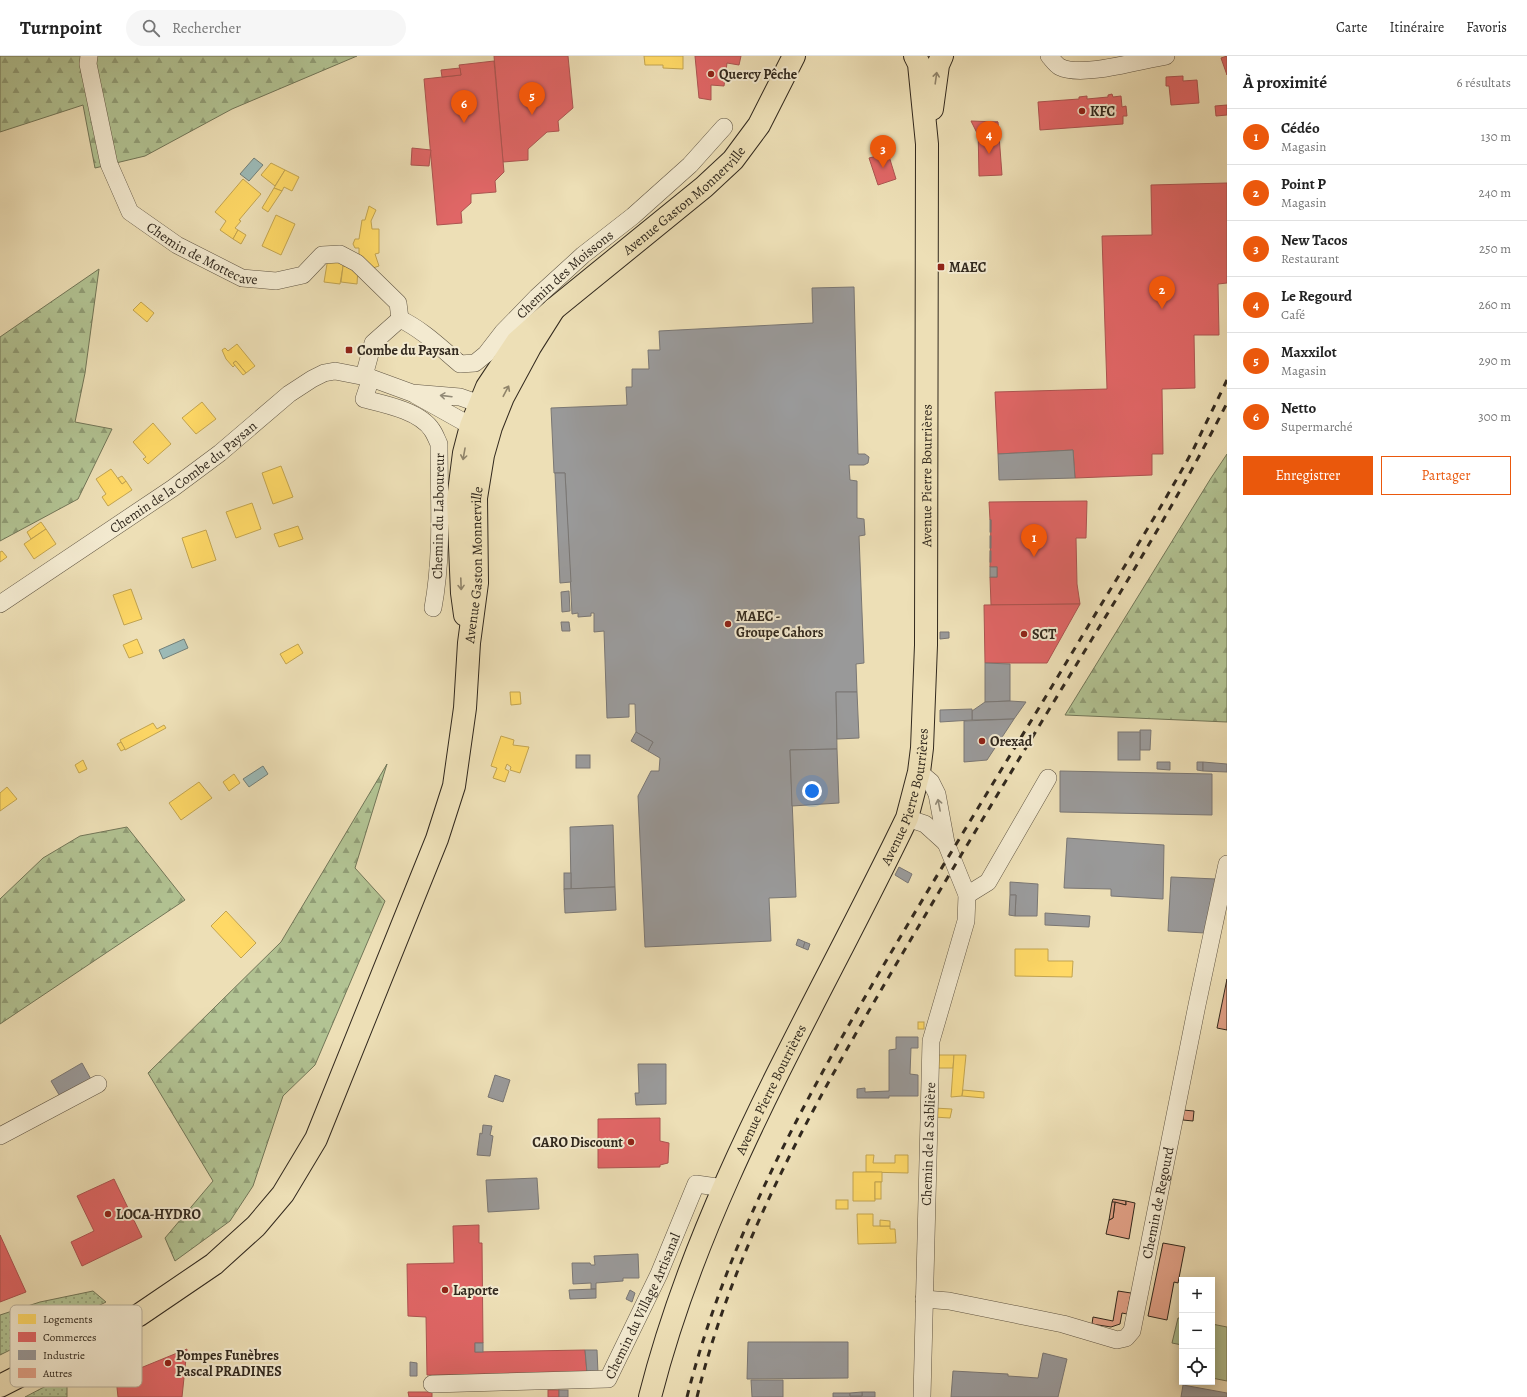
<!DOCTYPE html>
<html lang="fr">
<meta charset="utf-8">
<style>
:root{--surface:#fff;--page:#f6f6f6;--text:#222;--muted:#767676;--line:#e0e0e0;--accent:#ea580c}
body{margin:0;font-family:Alegreya,serif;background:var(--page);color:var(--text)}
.controls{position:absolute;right:12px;bottom:12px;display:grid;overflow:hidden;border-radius:0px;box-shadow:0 2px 10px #0003}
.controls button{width:36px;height:36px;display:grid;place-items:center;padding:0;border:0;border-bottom:1px solid var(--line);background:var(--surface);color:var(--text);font:20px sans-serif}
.you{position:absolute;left:812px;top:735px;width:14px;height:14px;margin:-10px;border:3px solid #fff;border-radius:50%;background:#1a73e8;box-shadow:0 0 0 6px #1a73e833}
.badge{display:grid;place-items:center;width:26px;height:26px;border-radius:50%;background:var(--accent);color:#fff;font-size:13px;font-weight:700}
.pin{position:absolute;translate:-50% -33px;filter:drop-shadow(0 1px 2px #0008)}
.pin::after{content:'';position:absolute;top:21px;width:14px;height:12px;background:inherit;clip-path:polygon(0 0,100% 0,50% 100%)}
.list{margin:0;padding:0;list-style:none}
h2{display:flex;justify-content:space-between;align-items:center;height:52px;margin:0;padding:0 16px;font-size:17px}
h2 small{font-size:13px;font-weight:400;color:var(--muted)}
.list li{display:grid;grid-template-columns:26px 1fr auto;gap:12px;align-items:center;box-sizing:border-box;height:56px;padding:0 16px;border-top:1px solid var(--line)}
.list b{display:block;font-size:15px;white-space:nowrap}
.list p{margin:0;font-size:13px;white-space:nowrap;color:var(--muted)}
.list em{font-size:13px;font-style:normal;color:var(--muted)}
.actions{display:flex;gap:8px;padding:12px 16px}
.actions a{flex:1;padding:9px 0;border:1px solid var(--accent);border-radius:0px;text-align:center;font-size:14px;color:var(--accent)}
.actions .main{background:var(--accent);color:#fff}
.icon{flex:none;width:22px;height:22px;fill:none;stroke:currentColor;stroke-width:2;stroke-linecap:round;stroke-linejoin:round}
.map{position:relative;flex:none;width:1227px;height:1341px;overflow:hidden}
header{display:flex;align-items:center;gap:24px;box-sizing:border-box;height:56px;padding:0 20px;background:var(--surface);border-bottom:1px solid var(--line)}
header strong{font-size:19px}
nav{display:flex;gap:22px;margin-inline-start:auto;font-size:14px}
.search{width:280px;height:36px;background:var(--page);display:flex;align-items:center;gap:10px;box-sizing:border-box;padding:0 14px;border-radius:22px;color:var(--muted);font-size:15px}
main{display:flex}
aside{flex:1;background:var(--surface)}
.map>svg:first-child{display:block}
.grass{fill:url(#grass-dots);stroke:#727658}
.forest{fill:url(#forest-firs);stroke:#727658}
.green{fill:#b2c393;stroke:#727658}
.water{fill:#9cbab7;stroke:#72807a}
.homes{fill:#ffd966;stroke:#c2a450}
.shops{fill:#e06666;stroke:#ac5450}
.industry{fill:#999;stroke:#7a7774}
.building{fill:#e1a187;stroke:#32291e}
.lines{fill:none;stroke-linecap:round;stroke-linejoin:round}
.street-casing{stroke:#615644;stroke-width:18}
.primary-casing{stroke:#32291e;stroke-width:24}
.street{stroke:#f3ead0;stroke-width:17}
.primary{stroke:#eddfb6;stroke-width:22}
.rail{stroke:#32291e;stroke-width:3;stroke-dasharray:7 7;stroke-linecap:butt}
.oneway{stroke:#90846a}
.oneway2{stroke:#928a77}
.poi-dot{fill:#8f2418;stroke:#f3ead0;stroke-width:1.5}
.labels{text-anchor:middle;stroke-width:4;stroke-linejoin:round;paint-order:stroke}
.poi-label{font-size:14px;font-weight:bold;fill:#32291e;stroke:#f3ead0;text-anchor:start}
.street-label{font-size:14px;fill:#32291e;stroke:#f3ead0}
.key{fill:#f3ead0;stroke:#b9b09b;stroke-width:1}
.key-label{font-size:11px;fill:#32291e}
</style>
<header>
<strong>Turnpoint</strong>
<div class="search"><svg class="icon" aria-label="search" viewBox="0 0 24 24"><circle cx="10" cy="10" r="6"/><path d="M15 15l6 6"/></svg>Rechercher</div>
<nav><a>Carte</a><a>Itinéraire</a><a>Favoris</a></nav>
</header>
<main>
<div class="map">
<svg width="1227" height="1341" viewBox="0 0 1227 1341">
<defs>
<pattern id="grass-dots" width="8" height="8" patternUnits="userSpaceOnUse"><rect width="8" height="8" fill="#b2c393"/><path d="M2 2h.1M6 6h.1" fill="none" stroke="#919e77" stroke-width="1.8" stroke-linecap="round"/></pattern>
<pattern id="forest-firs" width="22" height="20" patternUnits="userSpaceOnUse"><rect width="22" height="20" fill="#b2c393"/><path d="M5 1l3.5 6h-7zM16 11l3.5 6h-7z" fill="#919e77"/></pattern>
</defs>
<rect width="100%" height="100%" fill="#eddfb6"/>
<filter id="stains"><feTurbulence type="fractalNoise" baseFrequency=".005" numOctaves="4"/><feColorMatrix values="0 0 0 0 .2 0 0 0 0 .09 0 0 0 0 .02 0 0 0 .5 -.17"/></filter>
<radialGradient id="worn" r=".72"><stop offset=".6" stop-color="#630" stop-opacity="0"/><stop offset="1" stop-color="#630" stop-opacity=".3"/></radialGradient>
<g class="grass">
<polygon points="93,1235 106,1246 0,1299 0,1259 40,1246"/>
<polygon points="67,1319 67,1341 25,1341"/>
</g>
<g class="forest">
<polygon points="0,0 357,0 232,53 145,100 95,112 83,49 0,76"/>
<polygon points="99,213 85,317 75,366 112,373 78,443 0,485 0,281"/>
<polygon points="1227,398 1227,666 1065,659 1211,422"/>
<polygon points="387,708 355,812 385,845 315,1009 283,1040 253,1130 230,1165 175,1205 165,1182 213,1125 148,1017 281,886"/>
<polygon points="127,771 185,844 0,968 0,843 43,802 80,780"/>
</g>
<g class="green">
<polygon points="1178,1262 1182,1262 1182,1289 1172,1287"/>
<polygon points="1212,1268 1227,1271 1227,1325 1212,1322"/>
</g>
<g class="water">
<polygon points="254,102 263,109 249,125 240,118"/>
<polygon points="184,583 188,592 163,603 159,594"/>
<polygon points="263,710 268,718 249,731 243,723"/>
</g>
<g class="homes">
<polygon points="644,0 683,0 683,13 663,12 663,9 645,9"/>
<polygon points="271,107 285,114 275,130 261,119"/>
<polygon points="285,114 299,121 292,135 284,131 282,135 274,132"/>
<polygon points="243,123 261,138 239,164 241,165 235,172 238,174 233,183 220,174 226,165 215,156"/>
<polygon points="274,132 282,135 268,156 262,152"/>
<polygon points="369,150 376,154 371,165 372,173 379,173 379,197 375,198 379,210 373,212 359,198 359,192 355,192 353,188 355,183 359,183 362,164 365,164"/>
<polygon points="276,159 295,168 281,199 262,190"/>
<polygon points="238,174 246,179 241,188 233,183"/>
<polygon points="328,202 344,205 340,228 324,226"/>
<polygon points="343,210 358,212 357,228 341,226"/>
<polygon points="141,246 154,257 147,266 133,254"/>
<polygon points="237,288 255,310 246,317 236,305 233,307 235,309 233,311 226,303 222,294 225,292 228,295"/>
<polygon points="236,305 246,317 243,319 233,307"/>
<polygon points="202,346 216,363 196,378 182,362"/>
<polygon points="153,367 171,388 148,408 143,403 146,401 133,386"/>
<polygon points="281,410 293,441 273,448 262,417"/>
<polygon points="111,413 122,428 126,425 132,434 108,450 102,441 106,438 96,423"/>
<polygon points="122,420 126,425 122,428 118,422"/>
<polygon points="252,447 261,473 236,482 226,456"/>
<polygon points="41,466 46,473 31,483 27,476"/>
<polygon points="298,470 303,483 279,491 274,478"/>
<polygon points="46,473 56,488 34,503 24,488"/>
<polygon points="206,474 216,504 192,512 182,482"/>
<polygon points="2,495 7,501 0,506 0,496"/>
<polygon points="131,533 142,563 124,569 113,539"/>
<polygon points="137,583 143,597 129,602 123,589"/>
<polygon points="298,588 303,597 286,608 280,598"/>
<polygon points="510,636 520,636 521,648 511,649"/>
<polygon points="153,667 157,673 164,669 166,672 125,694 120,684"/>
<polygon points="501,680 514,684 513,689 529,691 520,717 510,714 511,711 507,708 505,713 509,715 505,726 493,722 497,712 491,710"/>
<polygon points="121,686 125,693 121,695 117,688"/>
<polygon points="83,704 87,713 79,717 75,709"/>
<polygon points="234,718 240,727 229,735 223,726"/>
<polygon points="199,726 212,742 181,764 169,747"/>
<polygon points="7,731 17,743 0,755 0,737"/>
<polygon points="226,855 256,887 241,902 211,870"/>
<polygon points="1015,893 1048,893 1048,905 1073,905 1072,921 1015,920"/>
<rect x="918" y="966" width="6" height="7"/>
<polygon points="937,999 954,999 953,1012 936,1012"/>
<polygon points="954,999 966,999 962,1040 951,1041"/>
<polygon points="963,1034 984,1036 984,1042 962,1040"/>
<polygon points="934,1052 952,1053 950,1062 934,1061"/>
<polygon points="866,1099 874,1099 873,1107 895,1107 895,1099 908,1099 908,1117 866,1116"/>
<polygon points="853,1116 882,1116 882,1126 875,1126 875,1145 853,1145"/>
<rect x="875" y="1126" width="6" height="17"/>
<rect x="836" y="1144" width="12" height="9"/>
<polygon points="857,1158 873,1158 873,1170 890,1170 890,1173 895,1173 896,1187 858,1188"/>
<polygon points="880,1164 890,1165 890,1170 880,1170"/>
</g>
<g class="shops">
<polygon points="494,0 568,0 573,52 558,65 559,75 547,76 528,93 528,104 503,106"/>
<polygon points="695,0 741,0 739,9 727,7 724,30 711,29 711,44 699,42"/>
<polygon points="1227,0 1227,19 1221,2"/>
<polygon points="494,5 504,116 495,125 496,136 471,138 471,147 461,156 462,167 437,169 424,23 461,19 459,9"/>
<polygon points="460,12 461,19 442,21 441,14"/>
<polygon points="1183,20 1183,25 1197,24 1199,47 1171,49 1169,30 1166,30 1166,21"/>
<polygon points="1112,38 1113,41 1121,40 1122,51 1126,50 1127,60 1123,60 1123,68 1040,74 1038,46 1079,43 1079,41 1087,40 1087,43 1108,41 1108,39"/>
<polygon points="1227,49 1227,59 1216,60 1215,50"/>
<polygon points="971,65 998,66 985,67 978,72 977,77"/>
<polygon points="998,66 1002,119 979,120 978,72 985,67"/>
<polygon points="412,92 431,94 429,110 411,109"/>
<polygon points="876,96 888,97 896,123 878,129 869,102 877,100"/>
<polygon points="1227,127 1227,227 1218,228 1219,279 1194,279 1195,332 1162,333 1163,398 1152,398 1152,419 1075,422 1073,394 998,398 995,336 1107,333 1102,180 1152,179 1151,129"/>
<polygon points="1087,445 1086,482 1076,482 1077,528 1080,548 991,549 990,521 997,521 997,511 990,511 991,464 990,464 989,446"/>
<polygon points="1080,548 1047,607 985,607 984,549"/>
<polygon points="660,1062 660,1085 669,1087 668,1107 660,1109 660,1111 598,1112 598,1063"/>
<polygon points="114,1123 142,1181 82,1210 71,1186 94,1175 77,1140"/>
<polygon points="479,1169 479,1187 482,1187 483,1287 475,1287 475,1296 585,1294 587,1317 427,1319 426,1261 408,1260 407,1208 454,1207 453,1170"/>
<polygon points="0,1179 26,1236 0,1246"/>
<polygon points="187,1293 182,1341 118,1341 116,1322"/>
<rect x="548" y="1334" width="11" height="7"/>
<polygon points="408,1336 432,1336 432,1341 409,1341"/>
</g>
<g class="industry">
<polygon points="854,231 858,398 865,398 869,401 868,407 864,409 849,409 850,424 857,425 857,462 864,463 865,479 859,480 864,607 856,608 857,636 836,636 837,693 790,694 796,841 769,842 771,885 645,891 638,740 651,715 659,715 660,702 648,695 653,686 636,676 635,648 629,648 629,661 607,662 604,575 594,576 594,557 591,557 591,560 578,561 578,557 572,558 565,417 554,417 551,352 627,349 626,331 632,331 632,313 649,313 648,294 660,294 659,275 813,267 812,232"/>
<polygon points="1073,394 1075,422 999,424 998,398"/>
<polygon points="555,417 565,417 571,526 560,527"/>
<rect x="990" y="464" width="1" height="12"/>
<rect x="990" y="480" width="1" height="12"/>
<rect x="990" y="495" width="1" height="11"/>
<rect x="990" y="511" width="7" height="10"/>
<polygon points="569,535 570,555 562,556 561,536"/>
<polygon points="561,566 569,566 570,575 562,575"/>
<polygon points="940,576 949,576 949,582 940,583"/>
<polygon points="985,607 1010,608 1010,645 985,646"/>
<polygon points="836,636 857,636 859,682 837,683"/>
<polygon points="985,646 1010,645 1026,646 1014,663 972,664 972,655"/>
<polygon points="972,653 972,664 940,666 940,654"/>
<polygon points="1014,663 987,704 964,706 964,665"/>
<polygon points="1140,674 1151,674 1150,694 1140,694"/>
<polygon points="636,676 653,686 648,695 631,685"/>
<rect x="1118" y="676" width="22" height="28"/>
<polygon points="837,693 839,747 792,750 790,694"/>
<rect x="576" y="699" width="14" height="13"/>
<polygon points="1157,706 1170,706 1170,714 1157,713"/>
<polygon points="1197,706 1203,706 1203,715 1197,714"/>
<polygon points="1203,706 1227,708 1227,716 1203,715"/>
<polygon points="1060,715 1212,718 1212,759 1060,756"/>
<polygon points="613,769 615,831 571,833 570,771"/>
<polygon points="1067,782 1164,789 1163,843 1111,840 1111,833 1064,832"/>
<polygon points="899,811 912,818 908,827 895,819"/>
<rect x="564" y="817" width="7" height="16"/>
<polygon points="1171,821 1216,823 1205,877 1168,875"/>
<polygon points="1010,826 1038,828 1037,860 1015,860 1016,839 1010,839"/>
<polygon points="615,831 616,854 565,857 564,833"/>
<polygon points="1010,839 1016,839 1015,860 1009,859"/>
<polygon points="1045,857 1090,860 1089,871 1045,869"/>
<polygon points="798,883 805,886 803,892 796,889"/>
<polygon points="805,886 810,888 808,894 803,892"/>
<polygon points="896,981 918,981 918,992 911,992 910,1018 918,1019 918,1040 889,1040 889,1042 857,1042 857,1033 865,1032 865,1036 889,1035 889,994 896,993"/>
<polygon points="82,1007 92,1025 61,1042 51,1025"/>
<polygon points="638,1008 666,1008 666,1048 636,1049 635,1037 639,1037"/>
<polygon points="495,1019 510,1024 503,1046 488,1041"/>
<polygon points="483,1069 492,1070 490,1079 493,1080 490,1100 477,1099 480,1077 482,1078"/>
<polygon points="537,1122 539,1153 488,1156 486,1124"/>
<polygon points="638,1198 639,1222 623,1222 623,1225 596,1227 596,1233 591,1233 591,1227 573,1228 572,1207 590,1207 591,1209 595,1209 594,1200"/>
<polygon points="596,1233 596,1242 570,1243 569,1234"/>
<polygon points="630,1234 635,1237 632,1246 626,1243"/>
<polygon points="748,1286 848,1286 848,1322 747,1323"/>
<rect x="475" y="1287" width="8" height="9"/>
<polygon points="585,1294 597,1294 598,1317 587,1317"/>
<polygon points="1043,1297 1067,1303 1058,1341 951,1341 953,1315 1008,1318 1008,1320 1038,1322"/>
<polygon points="410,1306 417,1307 417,1320 410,1320"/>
<polygon points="751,1324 783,1324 783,1341 752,1341"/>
<polygon points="1183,1329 1227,1337 1227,1341 1181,1341"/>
<rect x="559" y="1334" width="9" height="7"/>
<polygon points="862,1336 875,1336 875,1341 833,1341 833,1337 850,1337 850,1340 862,1340"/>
<polygon points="862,1336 862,1340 850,1340 850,1337"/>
</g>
<g class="building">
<polygon points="1227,923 1227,974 1217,972"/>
<polygon points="1183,1054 1194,1055 1193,1065 1183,1064"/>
<polygon points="1113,1143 1126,1145 1126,1149 1112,1146"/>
<polygon points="1126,1145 1135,1147 1129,1183 1106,1178 1109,1164 1113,1162 1115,1146 1126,1149"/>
<polygon points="1112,1146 1115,1146 1113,1162 1109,1164"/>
<polygon points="1163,1187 1185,1191 1178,1227 1174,1226 1167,1264 1148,1260"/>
<polygon points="1118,1235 1131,1237 1127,1258 1122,1257 1120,1268 1111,1271 1092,1268 1093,1261 1113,1265"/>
</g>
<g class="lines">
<g class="street-casing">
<g id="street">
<path id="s1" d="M89,0L88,8L109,108L130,156L177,189L242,222L276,225L303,219L322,199L340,198L357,207L398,247L400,263"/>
<path d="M1049,0C1052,3 1056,9 1060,11C1082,22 1140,4 1166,0"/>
<path id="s2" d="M400,263C423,274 441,292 460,308L475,307L486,298L503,276L537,241L583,199L633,160L690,109L724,71"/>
<polyline points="364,320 373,287 400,263"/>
<path d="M371,322L364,343C384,348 420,355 432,374C435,378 437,384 439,388C439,443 443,498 433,552"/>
<path id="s3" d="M0,548L173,432L220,397L289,338L312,323L324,317L335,315L371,322L412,337L471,370L491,371L480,348L460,341L412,337"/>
<polyline points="919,716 931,726 937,738 946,787 967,839 966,865 931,985 922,1341"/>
<polyline points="907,762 925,768 946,787"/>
<polyline points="967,839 988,826 1048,722"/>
<polyline points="0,1080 98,1028"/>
<path id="s4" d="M924,1243L949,1245L1063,1268L1117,1284L1126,1282L1132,1275L1197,949L1227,808"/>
<path id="s5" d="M432,1328L608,1323L659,1218L696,1128L724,1132"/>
</g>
</g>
<g class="primary-casing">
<g id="primary">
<polyline points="932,53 938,9 942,0"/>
<path id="s6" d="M465,559L462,537L458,444L464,397L471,370L487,331L517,286L554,253L704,131L733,104L759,69L794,0"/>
<path id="s7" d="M0,1330L139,1259L214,1208L256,1170L283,1138L316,1083L437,783L454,730L465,652L469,587L477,527L476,442L483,399L491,371L503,341L530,291L554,253"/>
<path id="s8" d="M650,1341C702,1135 816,952 907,762L919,716L922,692L926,589L927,88L919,8L915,0"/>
</g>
</g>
<use href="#street" class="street"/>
<use href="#primary" class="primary"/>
<g class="rail">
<path d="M687,1341C727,1183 807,1039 889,900C954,790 1022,681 1087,572C1123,512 1161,453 1194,392C1205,369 1216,347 1227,324"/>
<path d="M697,1341C733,1194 808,1059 884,929C952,813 1022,698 1092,583C1139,506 1186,428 1227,347"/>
</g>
</g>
<defs><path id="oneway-shaft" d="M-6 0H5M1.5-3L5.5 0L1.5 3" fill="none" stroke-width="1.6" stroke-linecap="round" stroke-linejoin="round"/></defs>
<g class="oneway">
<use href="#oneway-shaft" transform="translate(936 22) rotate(-82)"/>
<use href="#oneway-shaft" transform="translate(506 335) rotate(-62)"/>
<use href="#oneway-shaft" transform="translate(464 398) rotate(100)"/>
<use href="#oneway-shaft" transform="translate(461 528) rotate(88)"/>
</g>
<g class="oneway2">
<use href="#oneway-shaft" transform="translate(446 340) rotate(-173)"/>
<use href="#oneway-shaft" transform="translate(939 749) rotate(-101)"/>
</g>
<g class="poi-dot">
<circle cx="711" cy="18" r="4"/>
<circle cx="1082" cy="55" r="4"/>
<rect x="937" y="207" width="8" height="8" rx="2"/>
<rect x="345" y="290" width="8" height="8" rx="2"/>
<circle cx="728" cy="568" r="4"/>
<circle cx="1024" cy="578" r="4"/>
<circle cx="982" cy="685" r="4"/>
<circle cx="631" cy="1086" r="4"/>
<circle cx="108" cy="1158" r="4"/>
<circle cx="445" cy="1234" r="4"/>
<circle cx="168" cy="1307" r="4"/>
</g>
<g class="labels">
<g class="poi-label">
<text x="719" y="23">Quercy Pêche</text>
<text x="1090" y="60">KFC</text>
<text x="949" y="216">MAEC</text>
<text x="357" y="299">Combe du Paysan</text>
<text x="736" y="565">MAEC -<tspan x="736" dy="16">Groupe Cahors</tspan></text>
<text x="1032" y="583">SCT</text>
<text x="990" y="690">Orexad</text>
<text x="623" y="1091" text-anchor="end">CARO Discount</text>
<text x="116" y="1163">LOCA-HYDRO</text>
<text x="453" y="1239">Laporte</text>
<text x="176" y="1304">Pompes Funèbres<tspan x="176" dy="16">Pascal PRADINES</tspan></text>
</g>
<g class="street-label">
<text dy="5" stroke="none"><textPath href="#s6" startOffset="506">Avenue Gaston Monnerville</textPath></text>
<text dy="5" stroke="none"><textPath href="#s1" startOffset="247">Chemin de Mottecave</textPath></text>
<text dy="5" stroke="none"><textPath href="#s2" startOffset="217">Chemin des Moissons</textPath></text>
<text dy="5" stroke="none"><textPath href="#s3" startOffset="223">Chemin de la Combe du Paysan</textPath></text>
<text dy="5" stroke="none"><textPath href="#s8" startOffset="979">Avenue Pierre Bourrières</textPath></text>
<text transform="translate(438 460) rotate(-89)" y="5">Chemin du Laboureur</text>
<text dy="5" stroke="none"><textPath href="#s7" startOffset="1011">Avenue Gaston Monnerville</textPath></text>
<text dy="5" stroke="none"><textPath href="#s8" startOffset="655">Avenue Pierre Bourrières</textPath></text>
<text dy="5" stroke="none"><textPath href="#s8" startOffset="331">Avenue Pierre Bourrières</textPath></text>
<text transform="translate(928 1088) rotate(-88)" y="5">Chemin de la Sablière</text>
<text dy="5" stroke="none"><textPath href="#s4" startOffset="347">Chemin de Regourd</textPath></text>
<text dy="5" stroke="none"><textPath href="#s5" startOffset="257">Chemin du Village Artisanal</textPath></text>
</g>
</g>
<rect x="10" y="1249" width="132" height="82" rx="6" class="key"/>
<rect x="18" y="1258" width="18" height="10" fill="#ffd966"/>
<rect x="18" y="1276" width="18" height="10" fill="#e06666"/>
<rect x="18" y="1294" width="18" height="10" fill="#999"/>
<rect x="18" y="1312" width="18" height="10" fill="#e1a187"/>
<g class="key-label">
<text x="43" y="1267">Logements</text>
<text x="43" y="1285">Commerces</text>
<text x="43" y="1303">Industrie</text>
<text x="43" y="1321">Autres</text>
</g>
<rect width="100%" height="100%" filter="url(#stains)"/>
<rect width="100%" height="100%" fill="url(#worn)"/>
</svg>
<div class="controls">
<button>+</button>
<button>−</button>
<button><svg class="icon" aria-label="locate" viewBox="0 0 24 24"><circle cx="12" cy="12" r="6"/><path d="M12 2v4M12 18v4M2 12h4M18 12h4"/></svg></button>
</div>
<div class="you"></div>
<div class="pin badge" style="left:1034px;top:501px">1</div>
<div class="pin badge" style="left:1162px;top:253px">2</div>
<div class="pin badge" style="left:883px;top:112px">3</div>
<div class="pin badge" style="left:989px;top:98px">4</div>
<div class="pin badge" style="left:532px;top:59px">5</div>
<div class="pin badge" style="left:464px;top:67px">6</div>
</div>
<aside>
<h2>À proximité<small>6 résultats</small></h2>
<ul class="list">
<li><span class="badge">1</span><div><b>Cédéo</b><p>Magasin</p></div><em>130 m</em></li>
<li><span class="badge">2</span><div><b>Point P</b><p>Magasin</p></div><em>240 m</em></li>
<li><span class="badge">3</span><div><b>New Tacos</b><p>Restaurant</p></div><em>250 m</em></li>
<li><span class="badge">4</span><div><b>Le Regourd</b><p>Café</p></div><em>260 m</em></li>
<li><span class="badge">5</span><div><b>Maxxilot</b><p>Magasin</p></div><em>290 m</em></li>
<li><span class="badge">6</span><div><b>Netto</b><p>Supermarché</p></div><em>300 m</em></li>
</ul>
<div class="actions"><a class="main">Enregistrer</a><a>Partager</a></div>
</aside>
</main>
